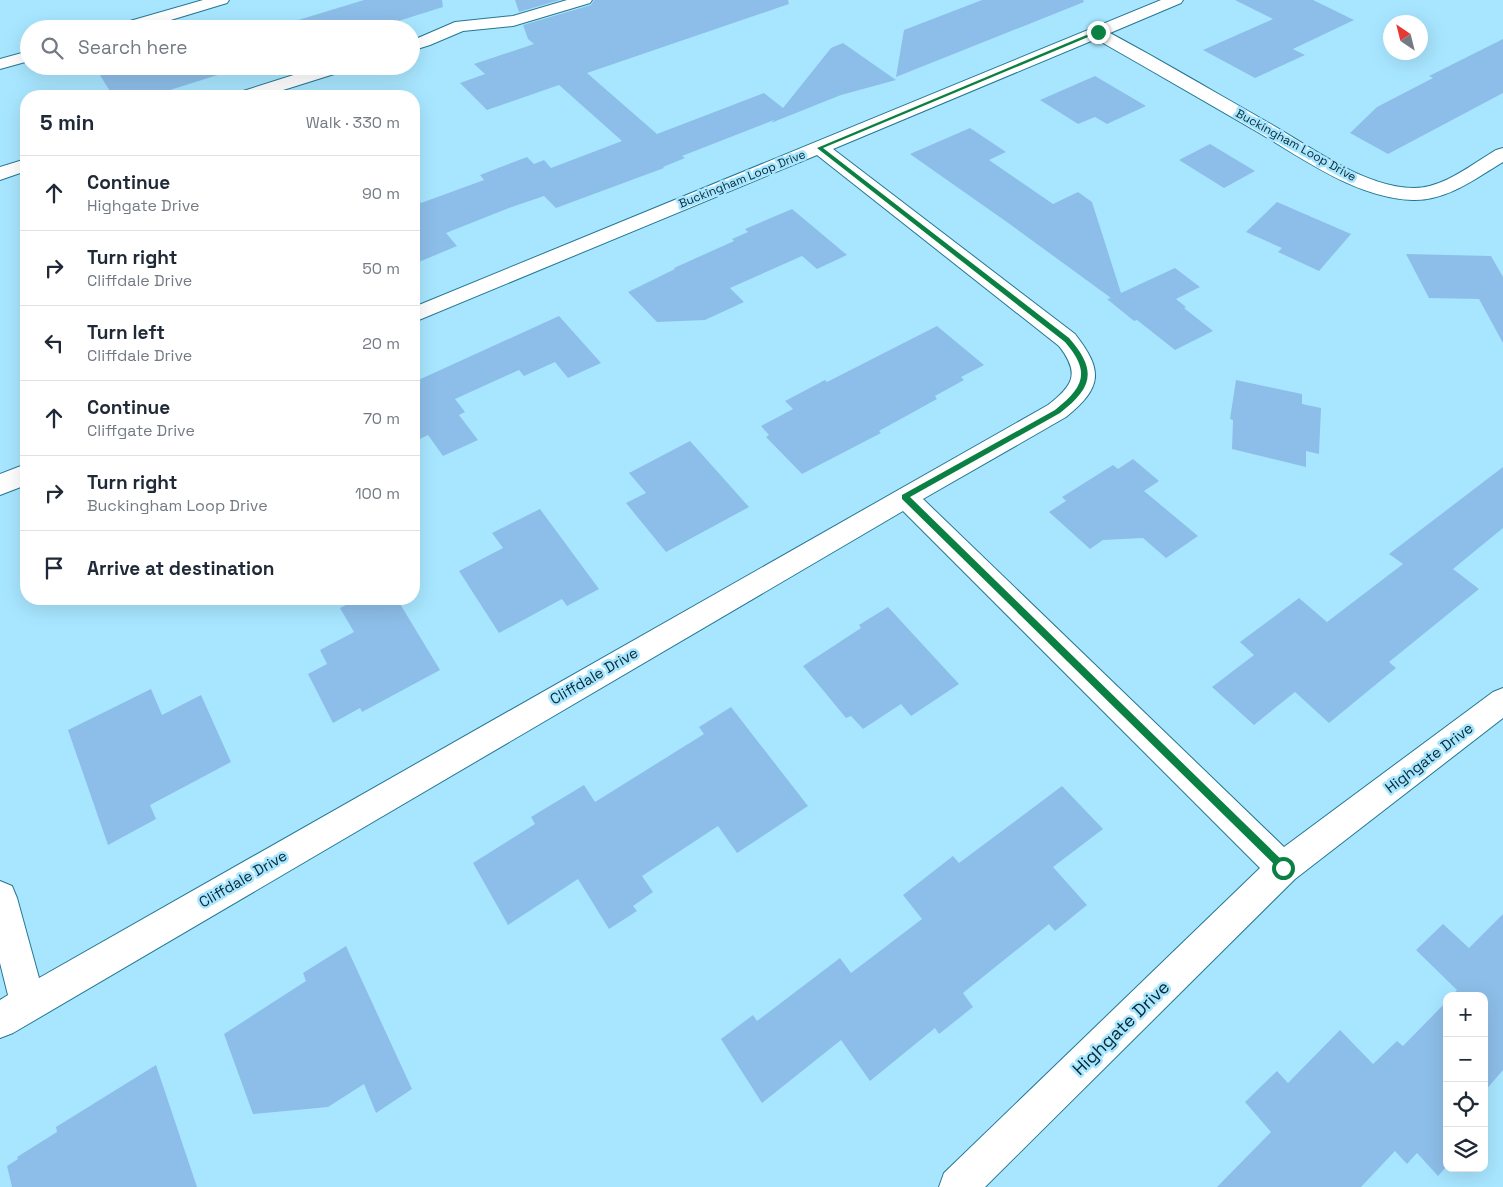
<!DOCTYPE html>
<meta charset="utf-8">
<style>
:root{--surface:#fff;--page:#f2f2f3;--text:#1f2937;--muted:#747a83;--line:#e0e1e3}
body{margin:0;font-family:"Space Grotesk",sans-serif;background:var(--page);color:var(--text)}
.controls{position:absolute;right:15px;bottom:15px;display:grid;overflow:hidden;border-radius:10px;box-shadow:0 5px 20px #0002}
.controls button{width:45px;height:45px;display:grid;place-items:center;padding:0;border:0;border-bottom:1px solid var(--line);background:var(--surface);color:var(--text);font:25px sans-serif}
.compass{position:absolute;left:1383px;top:15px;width:45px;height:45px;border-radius:50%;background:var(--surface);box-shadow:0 5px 20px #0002;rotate:325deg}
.stop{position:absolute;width:15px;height:15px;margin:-11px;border:4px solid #0b8043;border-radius:50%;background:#fff}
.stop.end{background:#0b8043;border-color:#fff;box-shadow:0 1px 5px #0008}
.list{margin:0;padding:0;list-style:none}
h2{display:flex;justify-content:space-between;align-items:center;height:65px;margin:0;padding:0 20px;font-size:21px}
h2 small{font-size:16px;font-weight:400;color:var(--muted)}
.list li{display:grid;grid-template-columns:32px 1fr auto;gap:15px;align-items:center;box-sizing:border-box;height:75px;padding:0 20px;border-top:1px solid var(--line)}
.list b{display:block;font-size:19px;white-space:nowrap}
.list p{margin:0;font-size:16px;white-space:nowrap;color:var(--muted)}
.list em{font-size:16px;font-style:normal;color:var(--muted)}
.icon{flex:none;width:28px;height:28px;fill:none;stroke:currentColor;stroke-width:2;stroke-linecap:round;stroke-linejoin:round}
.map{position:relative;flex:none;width:1503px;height:1187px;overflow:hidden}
.search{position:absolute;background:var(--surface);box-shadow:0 5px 20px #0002;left:20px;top:20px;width:400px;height:55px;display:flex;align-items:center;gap:12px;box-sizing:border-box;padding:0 18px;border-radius:28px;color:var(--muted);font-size:19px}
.panel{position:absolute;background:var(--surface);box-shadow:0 5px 20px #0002;left:20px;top:90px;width:400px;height:515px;border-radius:20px}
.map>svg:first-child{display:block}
.building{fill:#8dbee9}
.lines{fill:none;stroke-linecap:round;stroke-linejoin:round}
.street-casing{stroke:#247793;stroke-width:2}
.street{fill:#fff;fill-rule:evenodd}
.route{fill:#0b8043}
.labels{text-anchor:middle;stroke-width:5;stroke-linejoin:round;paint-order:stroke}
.far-street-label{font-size:12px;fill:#072935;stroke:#a8e6ff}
.street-label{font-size:15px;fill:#072935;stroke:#a8e6ff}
.near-street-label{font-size:18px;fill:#072935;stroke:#a8e6ff}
</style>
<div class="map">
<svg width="1503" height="1187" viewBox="0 0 1503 1187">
<rect width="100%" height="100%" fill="#a8e6ff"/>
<g class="building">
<polygon points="364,0 442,0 443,7 373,29 272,28"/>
<polygon points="515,0 560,0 519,12"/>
<polygon points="594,0 788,0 789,4 587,73 657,134 764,93 783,108 831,48 843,43 896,80 841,95 771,123 774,120 682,156 685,158 663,167 664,168 556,208 544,196 509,208 446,233 457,246 414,264 414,195 421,203 484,180 480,175 527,157 534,164 544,160 551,168 622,141 559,85 487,110 460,83 485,74 474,64 534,44 528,39 523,25 591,5"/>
<polygon points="982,0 1083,0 1084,2 896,77 904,30"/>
<polygon points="1235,0 1313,0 1354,20 1293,49 1305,55 1255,78 1203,50 1273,19"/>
<polygon points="1503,39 1503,93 1388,154 1350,133 1377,107 1433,78 1429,76"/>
<polygon points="119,66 223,66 224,73 151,96 113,96 98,72"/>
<polygon points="1095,76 1146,106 1107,124 1095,117 1078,124 1040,100"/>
<polygon points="970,128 1006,152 989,160 1053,204 1078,192 1092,202 1121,293 1175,268 1200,287 1176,299 1186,307 1184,308 1213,331 1175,350 1137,320 1134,321 1107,299 1111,298 1011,225 910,154"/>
<polygon points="1210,144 1255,171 1224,188 1179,160"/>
<polygon points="1277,202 1351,234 1319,271 1278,252 1282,248 1246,232"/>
<polygon points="792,209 847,255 817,269 802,256 730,288 744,302 705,320 657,322 628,292 675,269 674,268 734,241 732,239 748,232 745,229"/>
<polygon points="1406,254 1491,256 1503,277 1503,343 1479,299 1429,298"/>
<polygon points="559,316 601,363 568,378 555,362 524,376 519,370 455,399 465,412 459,415 478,440 443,456 428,435 414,442 414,382"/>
<polygon points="937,326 984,365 961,377 964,380 935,396 937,399 879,431 881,433 802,474 766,437 769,435 761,426 793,409 785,401 825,380 827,382"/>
<polygon points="1236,380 1302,394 1302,404 1321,408 1319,454 1306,451 1306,467 1232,449 1233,420 1230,419"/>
<polygon points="690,441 749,507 666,552 626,503 646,493 629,473"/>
<polygon points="1133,459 1159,481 1144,491 1198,536 1166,558 1143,538 1103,540 1090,549 1049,512 1066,501 1062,497 1113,465 1118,469"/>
<polygon points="1503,467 1503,528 1453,569 1479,589 1389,662 1396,668 1329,723 1295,692 1254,725 1212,687 1254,655 1240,642 1299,598 1327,622 1403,564 1389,554"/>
<polygon points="540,509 599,589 567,606 562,599 499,633 459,571 503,548 492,533"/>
<polygon points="358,599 397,599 440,670 362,712 360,708 333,723 308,674 327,664 320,650 354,632 340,608"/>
<polygon points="888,607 959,684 911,716 901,704 863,729 851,716 846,718 803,666 861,628 859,625"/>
<polygon points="151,689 162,715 201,695 231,762 150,805 156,819 108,845 68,730"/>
<polygon points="731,707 808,806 737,853 718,826 642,876 653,892 633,906 637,911 609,929 578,879 508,925 473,863 535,824 531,817 584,785 595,802 704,734 699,727"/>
<polygon points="1062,786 1103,829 1053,867 1087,905 1055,931 1049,924 963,993 973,1007 939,1034 935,1028 870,1081 841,1040 762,1103 721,1039 753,1015 757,1021 840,958 851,973 922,919 903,895 953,856 959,863"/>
<polygon points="1503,914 1503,1070 1484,1092 1484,996 1452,996 1457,990 1416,950 1443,924 1469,948"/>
<polygon points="346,946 412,1089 376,1113 364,1084 328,1107 253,1114 224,1034 306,981 303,973"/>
<polygon points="1447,1001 1447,1166 1438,1176 1417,1153 1407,1164 1395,1151 1361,1187 1217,1187 1271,1132 1245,1102 1277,1071 1288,1083 1340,1030 1373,1064 1397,1041 1403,1046"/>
<polygon points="156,1065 197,1187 12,1187 7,1166 18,1159 17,1157 57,1132 56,1127"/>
</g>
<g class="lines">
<g class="street-casing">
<g id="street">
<polygon points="203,0 229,0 227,3 141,29 114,29 116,25"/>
<polygon points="567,0 592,0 590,3 513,26 463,31 430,45 411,51 411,41 455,22 513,16"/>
<path d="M1161,0H1183L1181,3L1110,33C1164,62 1216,93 1269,123C1311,147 1365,188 1414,188C1444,188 1472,164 1496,150L1503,148V162C1476,178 1447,201 1413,200C1355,198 1303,158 1254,130C1202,100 1149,69 1096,39L833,149L1075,334C1104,371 1102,388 1066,417L923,499L1284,847L1493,692L1503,688V718L1295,879L985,1187H939L944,1173L1260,868L903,511L13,1033L0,1038V1000L8,995L0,963V881L12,886L17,898L39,978L1048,405C1074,385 1080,373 1059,346L817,155L414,322V307Z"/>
<polygon points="29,51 29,61 0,69 0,59"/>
<polygon points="322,66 350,66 347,70 264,96 237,96 240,92"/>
<polygon points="26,159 26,171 0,180 0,167"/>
<polygon points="26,464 26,485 0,495 0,474"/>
</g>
</g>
<use href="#street" class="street"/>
</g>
<path class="route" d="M1096,31L1100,32L823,148L1069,338C1098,371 1092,388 1060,413L910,497L1287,865L1288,868L1283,873L902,499V495L1055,410C1084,387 1091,372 1065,342L817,148Z"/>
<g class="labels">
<g class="far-street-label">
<text transform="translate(1296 145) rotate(29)" y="4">Buckingham Loop Drive</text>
<text transform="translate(742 179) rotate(-22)" y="4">Buckingham Loop Drive</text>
</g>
<g class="street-label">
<text transform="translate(594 676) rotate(-30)" y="5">Cliffdale Drive</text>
<text transform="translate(1429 758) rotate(-37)" y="5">Highgate Drive</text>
<text transform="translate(243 879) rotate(-30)" y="5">Cliffdale Drive</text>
</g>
<g class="near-street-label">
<text transform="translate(1121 1028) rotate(-44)" y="6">Highgate Drive</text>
</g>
</g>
</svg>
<div class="controls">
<button>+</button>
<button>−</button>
<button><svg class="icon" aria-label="locate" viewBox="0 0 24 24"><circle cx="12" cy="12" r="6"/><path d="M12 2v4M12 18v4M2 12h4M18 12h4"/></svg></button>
<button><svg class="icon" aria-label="layers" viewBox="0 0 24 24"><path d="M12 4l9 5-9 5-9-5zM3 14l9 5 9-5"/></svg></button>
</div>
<svg class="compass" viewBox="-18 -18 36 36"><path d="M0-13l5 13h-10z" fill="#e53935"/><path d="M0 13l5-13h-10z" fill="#747a83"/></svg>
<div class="stop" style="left:1283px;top:868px"></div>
<div class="stop end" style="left:1098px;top:32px"></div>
<div class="search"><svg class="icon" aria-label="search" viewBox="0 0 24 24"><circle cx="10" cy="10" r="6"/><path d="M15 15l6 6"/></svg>Search here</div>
<section class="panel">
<h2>5 min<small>Walk · 330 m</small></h2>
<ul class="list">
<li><svg class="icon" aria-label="ahead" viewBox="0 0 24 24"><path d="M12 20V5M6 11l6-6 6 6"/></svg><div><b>Continue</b><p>Highgate Drive</p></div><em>90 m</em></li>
<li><svg class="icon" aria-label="right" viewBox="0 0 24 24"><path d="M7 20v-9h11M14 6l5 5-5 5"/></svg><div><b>Turn right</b><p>Cliffdale Drive</p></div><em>50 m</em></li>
<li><svg class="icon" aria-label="left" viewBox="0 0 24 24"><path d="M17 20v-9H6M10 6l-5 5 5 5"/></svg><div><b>Turn left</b><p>Cliffdale Drive</p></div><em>20 m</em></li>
<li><svg class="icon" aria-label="ahead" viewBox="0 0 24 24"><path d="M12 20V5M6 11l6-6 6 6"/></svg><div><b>Continue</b><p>Cliffgate Drive</p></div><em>70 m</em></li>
<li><svg class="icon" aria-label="right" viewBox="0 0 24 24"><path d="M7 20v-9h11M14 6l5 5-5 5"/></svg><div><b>Turn right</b><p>Buckingham Loop Drive</p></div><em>100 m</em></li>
<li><svg class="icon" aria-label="arrive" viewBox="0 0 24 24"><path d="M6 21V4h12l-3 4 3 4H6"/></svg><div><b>Arrive at destination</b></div></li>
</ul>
</section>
</div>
